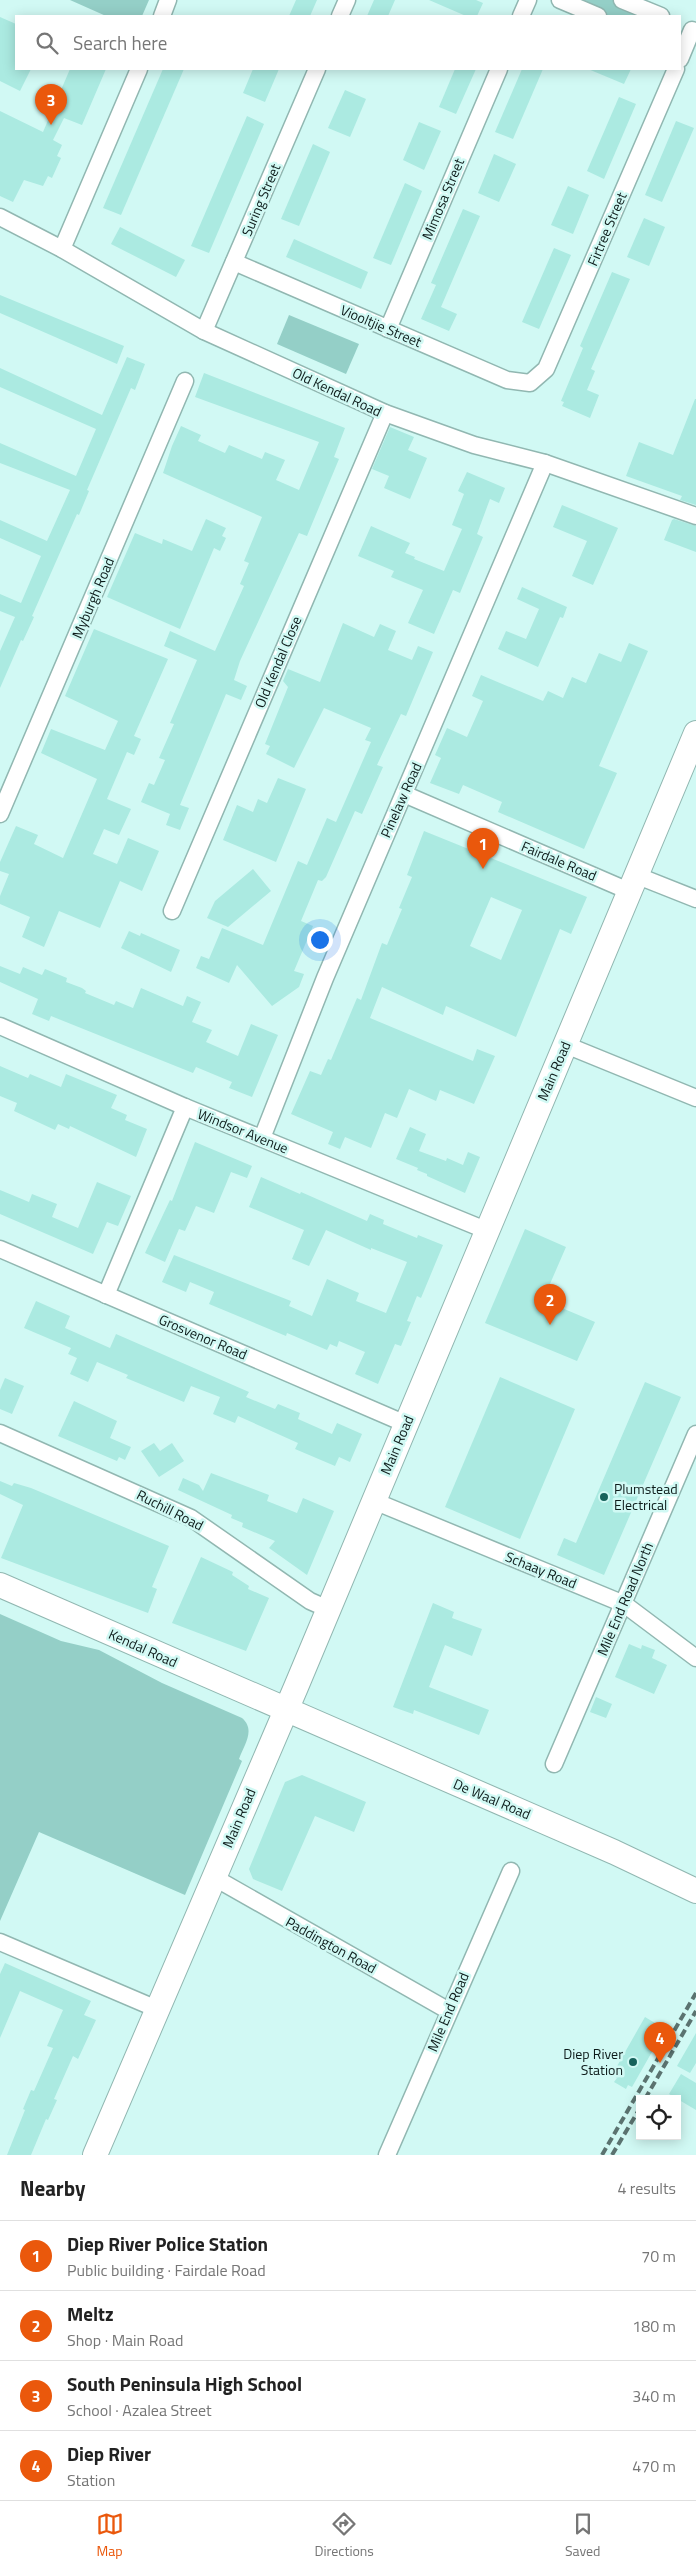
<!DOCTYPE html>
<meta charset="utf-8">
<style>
:root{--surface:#fff;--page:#f2f2f2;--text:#222;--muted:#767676;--line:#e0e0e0;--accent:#ea580c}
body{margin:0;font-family:"Titillium Web",sans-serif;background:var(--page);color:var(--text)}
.controls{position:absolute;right:15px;bottom:15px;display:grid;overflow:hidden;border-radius:0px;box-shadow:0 2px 12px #0003}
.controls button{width:45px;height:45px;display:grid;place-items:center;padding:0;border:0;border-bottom:1px solid var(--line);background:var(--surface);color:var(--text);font:25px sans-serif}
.you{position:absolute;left:319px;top:939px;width:18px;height:18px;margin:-12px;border:4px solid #fff;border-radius:50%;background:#1a73e8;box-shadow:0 0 0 8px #1a73e833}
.badge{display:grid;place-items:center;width:32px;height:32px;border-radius:50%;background:var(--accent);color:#fff;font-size:16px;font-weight:700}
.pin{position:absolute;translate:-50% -41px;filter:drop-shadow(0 1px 2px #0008)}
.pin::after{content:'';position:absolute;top:26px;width:18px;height:15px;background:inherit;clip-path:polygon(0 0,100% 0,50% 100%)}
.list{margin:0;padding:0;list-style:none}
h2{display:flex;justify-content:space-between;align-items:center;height:65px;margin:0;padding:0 20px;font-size:21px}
h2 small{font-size:16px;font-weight:400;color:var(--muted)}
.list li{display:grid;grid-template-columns:32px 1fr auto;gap:15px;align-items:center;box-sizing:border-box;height:70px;padding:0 20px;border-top:1px solid var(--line)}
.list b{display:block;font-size:19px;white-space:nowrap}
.list p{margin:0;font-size:16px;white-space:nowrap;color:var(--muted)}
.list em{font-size:16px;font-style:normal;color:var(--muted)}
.icon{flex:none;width:28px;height:28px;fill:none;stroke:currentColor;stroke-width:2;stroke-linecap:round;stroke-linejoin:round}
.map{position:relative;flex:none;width:696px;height:2155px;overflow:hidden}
.search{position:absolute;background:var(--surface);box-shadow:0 2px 12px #0003;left:15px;right:15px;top:15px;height:55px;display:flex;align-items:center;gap:12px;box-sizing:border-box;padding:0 18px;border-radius:0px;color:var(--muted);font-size:19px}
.sheet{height:345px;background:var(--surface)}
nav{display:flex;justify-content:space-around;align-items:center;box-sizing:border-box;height:70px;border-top:1px solid var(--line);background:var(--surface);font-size:14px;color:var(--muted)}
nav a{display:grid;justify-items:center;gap:2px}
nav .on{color:var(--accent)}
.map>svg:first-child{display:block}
.green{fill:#94cfc7}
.building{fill:#abeae1;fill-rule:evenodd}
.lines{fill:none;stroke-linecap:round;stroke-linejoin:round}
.street-casing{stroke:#91b7b1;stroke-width:19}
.secondary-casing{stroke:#91b7b1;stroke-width:26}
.street{stroke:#fff;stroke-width:16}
.secondary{stroke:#fff;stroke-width:24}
.rail{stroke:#5b7370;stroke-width:4;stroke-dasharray:8 4;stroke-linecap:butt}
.poi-dot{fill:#16625b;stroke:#d1f9f4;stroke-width:2}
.labels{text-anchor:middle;stroke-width:5;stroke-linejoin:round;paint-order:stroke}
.street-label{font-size:14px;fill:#0d1b1a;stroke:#d1f9f4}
.poi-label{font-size:14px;fill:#0d1b1a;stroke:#d1f9f4;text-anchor:start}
</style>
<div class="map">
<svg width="696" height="2155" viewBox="0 0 696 2155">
<rect width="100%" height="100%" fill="#d1f9f4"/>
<g class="green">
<polygon points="70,0 149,0 142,16 106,16"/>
<polygon points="562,0 621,0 659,16 600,16"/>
<polygon points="289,315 359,344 346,374 277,344"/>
<path d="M0,1614L61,1641L99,1650L162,1683L242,1718C256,1730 244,1745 239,1759L242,1761L185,1895L39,1832L0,1921Z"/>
</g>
<g class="building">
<polygon points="296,0 317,0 310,16 289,16"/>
<polygon points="374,0 395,0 388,16 367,16"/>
<polygon points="429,0 476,0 483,3 477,16 466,16"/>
<polygon points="0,17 16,24 16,69 31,69 20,91 0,81"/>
<polygon points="70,69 106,69 82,125 64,118 53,140 62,145 57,156 61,158 52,178 48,176 43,186 24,180 13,202 0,196 0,111 43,132"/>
<polygon points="163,69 184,69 121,215 103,208"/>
<polygon points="253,69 279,69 265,102 243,93"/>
<polygon points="455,69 476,69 456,114 439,107"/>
<polygon points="522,69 543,69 513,139 495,132"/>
<polygon points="588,69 631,69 624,84"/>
<polygon points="345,90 366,99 350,137 328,128"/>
<polygon points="619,97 636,104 604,179 587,171"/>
<polygon points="247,116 264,124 209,253 191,246"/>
<polygon points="676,121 694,128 662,202 645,195"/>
<polygon points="419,122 441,131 424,170 403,160"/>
<polygon points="313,144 330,152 299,226 281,219"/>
<polygon points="494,154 516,164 499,202 478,193"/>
<polygon points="405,183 422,191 391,265 373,258"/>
<polygon points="568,186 589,195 573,234 551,225"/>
<polygon points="463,209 480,216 441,307 457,314 449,331 421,319 436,285 431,283"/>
<polygon points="644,218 665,227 649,266 627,257"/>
<polygon points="120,227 185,260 176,277 111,244"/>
<polygon points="294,239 368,272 361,289 286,257"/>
<polygon points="554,248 571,255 539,329 522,322"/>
<polygon points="612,272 630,279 591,369 595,371 587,390 599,395 590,418 562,406 564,402 561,401 583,348 580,346"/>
<polygon points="0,295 124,346 117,364 0,313"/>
<polygon points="127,357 145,364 135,390 131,388 87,490 89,491 79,515 77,514 32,616 34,617 23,641 21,640 0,688 0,651 15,617 0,611 0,594 21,603 41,556 0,538 0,520 47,541 70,490 0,463 0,443 76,476 96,429 0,387 0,368 102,415"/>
<polygon points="204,373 345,428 334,457 339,459 307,536 299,533 240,661 234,680 247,686 241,700 226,694 180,805 189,808 180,830 166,825 170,814 141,802 149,783 154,785 165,760 159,758 174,724 170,723 197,660 164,646 170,631 215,651 244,586 240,584 249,563 244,561 262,517 163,473 172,446 181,426 201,435 198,441 225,453 229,445 262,459 265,452 285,460 276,480 299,490 319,442 195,397"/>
<polygon points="695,399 696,399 696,505 680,500 682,496 626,476 639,442 673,455"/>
<polygon points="390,427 414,437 408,450 427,458 410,499 384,488 389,476 372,469"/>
<polygon points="467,472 505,488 499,503 490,499 477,534 483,537 460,593 453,590 434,634 408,623 423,590 391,577 394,571 358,556 371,526 410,543 405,553 415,557 414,559 444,571 462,529 452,525 464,494 458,491"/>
<polygon points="562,505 618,528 593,585 572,576 587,541 553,527"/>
<polygon points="206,519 226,528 222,536 226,538 220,551 214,548 180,629 107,597 135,533 162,544 163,539 192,551"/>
<polygon points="674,519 696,526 696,552 664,540 672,520"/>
<polygon points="522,587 567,607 563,618 560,617 538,667 498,649 506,631 526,639 539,609 517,599"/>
<polygon points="343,623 374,637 380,624 396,631 388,650 412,660 418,646 433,652 406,716 401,714 377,765 383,767 362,814 355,811 326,877 322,881 318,880 301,921 313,926 294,971 304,974 299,987 272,1006 237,965 229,983 196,968 201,956 209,959 222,928 263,945 298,861 307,865 327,818 336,822 371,742 365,740 371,728 324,708 294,768 266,754 270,746 265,744 288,687 283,681 288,669 320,682"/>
<polygon points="94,629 168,659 134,736 141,739 134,755 127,752 107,799 131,809 119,835 104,829 93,854 117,864 128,838 159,851 142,891 120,881 100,928 59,911 44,947 22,937 30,917 0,904 0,896 9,874 0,871 0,862 16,826 38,835 34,844 63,858 97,779 41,753 51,729 105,750 118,721 65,696"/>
<polygon points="629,643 648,651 599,766 617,773 584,849 498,812 502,802 463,785 459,794 430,783 441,758 435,755 447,728 467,737 483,701 472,696 481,675 543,701 548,691 563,698 572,677 586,683 599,653 621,662"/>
<polygon points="278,778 306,789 276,862 223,840 237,805 253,812 258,799 267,803"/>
<path d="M424,831L587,897L571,934L560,929L516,1037L446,1006L443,1015L382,987L370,1018L473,1061L477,1049L495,1056L474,1104L440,1090L436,1101L409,1089L397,1118L385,1113L371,1148L345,1137L340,1149L328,1144L333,1132L291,1114L310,1071L321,1075L328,1059L331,1060L357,998L361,1000L382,943L387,945L402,909L399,908L412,877L407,875ZM491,897L522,910L501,960L470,946Z"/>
<polygon points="253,869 271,891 228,927 207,918 215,901"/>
<polygon points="129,931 140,936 141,933 180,950 171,972 121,948"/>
<polygon points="0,966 20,974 23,967 42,975 45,969 67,978 66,982 82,988 86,991 85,993 114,1005 116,1001 133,1008 141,988 183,1006 187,996 201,1002 192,1022 212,1030 206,1042 238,1056 251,1024 278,1035 252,1097 229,1088 232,1082 196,1067 193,1073 51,1016 49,1021 32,1014 38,999 0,982"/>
<polygon points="0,1066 28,1078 30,1074 61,1087 66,1074 117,1095 111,1108 127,1115 125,1120 147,1129 136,1157 70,1126 69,1129 58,1124 55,1130 14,1111 17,1103 0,1096"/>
<polygon points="410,1127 426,1134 419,1151 446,1161 447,1158 463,1165 468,1152 480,1157 465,1193 427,1176 427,1174 417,1170 418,1168 396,1159"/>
<polygon points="195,1142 252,1166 247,1178 231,1172 214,1213 196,1206 185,1231 179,1229 165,1262 145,1253 170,1200 172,1201"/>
<polygon points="261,1177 300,1194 301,1192 367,1221 370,1214 384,1220 383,1224 417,1238 418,1235 443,1245 421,1298 417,1296 407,1321 411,1322 401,1346 395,1344 378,1384 355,1374 365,1352 339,1341 337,1347 330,1344 327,1350 287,1333 286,1336 209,1304 214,1292 190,1282 186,1292 162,1282 174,1255 291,1301 289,1306 312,1316 327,1279 359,1293 356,1301 386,1313 407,1262 371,1248 371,1250 326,1230 309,1266 292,1259 304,1230 249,1207"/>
<polygon points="97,1182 131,1196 118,1226 107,1222 93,1254 0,1214 0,1190 29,1202 32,1194 57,1204 52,1217 78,1228"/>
<polygon points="525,1229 566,1247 543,1300 595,1322 577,1361 485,1323"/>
<polygon points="36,1301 70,1316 65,1328 110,1348 116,1334 249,1392 246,1397 275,1409 278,1404 300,1413 298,1419 332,1434 337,1423 362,1434 350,1462 339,1457 335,1466 295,1449 298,1443 238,1416 235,1423 213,1414 220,1397 191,1386 184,1402 126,1378 128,1375 97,1362 88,1382 70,1374 77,1358 68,1354 71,1348 24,1328"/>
<polygon points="500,1377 575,1409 520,1539 445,1507"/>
<polygon points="5,1378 24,1386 12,1414 0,1409 0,1390"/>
<polygon points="645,1382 681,1397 604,1575 557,1555 564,1538 576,1543"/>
<polygon points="74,1401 117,1421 110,1438 131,1447 125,1460 119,1457 117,1461 58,1436"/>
<polygon points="154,1443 160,1451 172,1443 184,1461 159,1477 141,1451"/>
<polygon points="211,1473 269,1495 267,1501 297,1513 303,1498 334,1511 307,1575 269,1548 275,1541 242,1527 243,1523 231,1518 232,1515 178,1490 183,1478 199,1485 203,1491"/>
<polygon points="0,1481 12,1486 14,1483 31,1488 169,1546 152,1587 157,1589 148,1613 1,1558 23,1505 0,1494"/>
<polygon points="201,1557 233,1572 232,1575 249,1586 248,1589 269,1598 246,1651 172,1623"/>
<polygon points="433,1603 454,1612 452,1618 482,1629 472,1656 445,1645 429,1687 489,1710 479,1735 414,1710 413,1714 393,1707"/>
<polygon points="629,1644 641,1649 642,1645 655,1650 652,1658 667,1665 654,1694 615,1677"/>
<polygon points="596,1697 612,1704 606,1718 590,1712"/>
<polygon points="302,1775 366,1802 354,1832 315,1816 282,1891 253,1879 249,1869 285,1782"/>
<polygon points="5,1963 91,2001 84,2015 96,2020 78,2059 73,2056 54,2099 57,2100 48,2120 46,2119 31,2155 7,2155 25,2110 23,2109 31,2090 34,2091 53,2048 47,2046 63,2010 20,1991 0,2038 0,1974"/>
<polygon points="645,2017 665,2029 632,2087 628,2085 626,2089 614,2082 617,2078 612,2075"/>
<polygon points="696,2033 696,2063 690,2073 677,2066"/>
<polygon points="681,2074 696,2083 696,2110 669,2094"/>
</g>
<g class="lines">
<g class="street-casing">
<g id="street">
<polyline points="560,0 598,16"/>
<polyline points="622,0 661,16"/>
<polyline points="162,16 168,0"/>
<polyline points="340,16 347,0"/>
<polyline points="521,16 528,0"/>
<polyline points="680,59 692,30"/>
<polyline points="0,217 62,249 204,331 385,413 474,445 545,463 696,516"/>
<polyline points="62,249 139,69"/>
<polyline points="234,262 507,380 530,383 546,369 676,69"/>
<polyline points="388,329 499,69"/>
<polyline points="204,331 317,69"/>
<polyline points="404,794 631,892"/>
<polyline points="0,814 185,381"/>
<polyline points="638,876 696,899"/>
<polyline points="172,911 385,413"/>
<polyline points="0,1026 185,1107 488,1231"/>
<polyline points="566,1045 696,1098"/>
<polyline points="262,1138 325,978 545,463"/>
<polyline points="0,1249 406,1424"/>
<polyline points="106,1295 185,1107"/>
<polyline points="0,1433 191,1518 310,1601 328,1609"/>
<polyline points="374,1501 624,1604 696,1658"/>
<polyline points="554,1764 696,1434"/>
<polyline points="215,1878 449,2011"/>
<polyline points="0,1942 157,2009"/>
<polyline points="387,2155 511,1871"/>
</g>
</g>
<g class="secondary-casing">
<g id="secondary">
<polyline points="0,1585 614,1852 696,1891"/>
<polyline points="95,2155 296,1687 696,733"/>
</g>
</g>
<use href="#street" class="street"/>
<use href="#secondary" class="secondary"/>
<g class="rail">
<polyline points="645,2099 696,2011"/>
<polyline points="602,2155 696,1993"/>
<polyline points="612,2155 640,2108"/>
</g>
</g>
<g class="poi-dot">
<circle cx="604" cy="1497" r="5"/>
<circle cx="633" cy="2062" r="5"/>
</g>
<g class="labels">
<g class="street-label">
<text transform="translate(443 199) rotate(-67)" y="5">Mimosa Street</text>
<text transform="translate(261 200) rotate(-67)" y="5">Suring Street</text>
<text transform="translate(607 229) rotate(-67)" y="5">Firtree Street</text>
<text transform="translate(381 326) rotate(23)" y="5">Viooltjie Street</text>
<text transform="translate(337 392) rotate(25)" y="5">Old Kendal Road</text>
<text transform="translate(93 598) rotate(-67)" y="5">Myburgh Road</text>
<text transform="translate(278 662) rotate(-67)" y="5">Old Kendal Close</text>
<text transform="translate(401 800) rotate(-66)" y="5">Pinelaw Road</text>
<text transform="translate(559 861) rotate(23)" y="5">Fairdale Road</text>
<text transform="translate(554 1071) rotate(-67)" y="5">Main Road</text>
<text transform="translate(243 1131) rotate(22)" y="5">Windsor Avenue</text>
<text transform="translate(203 1337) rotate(23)" y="5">Grosvenor Road</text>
<text transform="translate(397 1445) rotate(-67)" y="5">Main Road</text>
<text transform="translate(170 1510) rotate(27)" y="5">Ruchill Road</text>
<text transform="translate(541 1570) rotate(22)" y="5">Schaay Road</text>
<text transform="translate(625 1599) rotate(-67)" y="5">Mile End Road North</text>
<text transform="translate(143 1648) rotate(24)" y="5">Kendal Road</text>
<text transform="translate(492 1799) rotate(23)" y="5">De Waal Road</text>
<text transform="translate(239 1818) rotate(-67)" y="5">Main Road</text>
<text transform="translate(331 1945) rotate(29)" y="5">Paddington Road</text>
<text transform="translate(448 2012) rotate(-67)" y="5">Mile End Road</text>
</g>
<g class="poi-label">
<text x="614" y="1494">Plumstead<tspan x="614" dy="16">Electrical</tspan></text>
<text x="623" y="2059" text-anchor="end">Diep River<tspan x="623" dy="16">Station</tspan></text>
</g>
</g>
</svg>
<div class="controls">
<button><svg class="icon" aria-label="locate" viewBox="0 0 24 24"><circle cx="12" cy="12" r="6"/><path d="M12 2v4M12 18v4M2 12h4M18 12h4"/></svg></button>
</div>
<div class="you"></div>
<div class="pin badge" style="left:483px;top:869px">1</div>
<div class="pin badge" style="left:550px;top:1325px">2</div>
<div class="pin badge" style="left:51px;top:125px">3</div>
<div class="pin badge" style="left:660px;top:2063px">4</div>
<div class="search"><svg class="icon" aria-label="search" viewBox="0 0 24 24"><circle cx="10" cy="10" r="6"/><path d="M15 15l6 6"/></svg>Search here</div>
</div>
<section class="sheet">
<h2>Nearby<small>4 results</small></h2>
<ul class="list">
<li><span class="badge">1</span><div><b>Diep River Police Station</b><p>Public building · Fairdale Road</p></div><em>70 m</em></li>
<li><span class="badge">2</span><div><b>Meltz</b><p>Shop · Main Road</p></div><em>180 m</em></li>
<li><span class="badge">3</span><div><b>South Peninsula High School</b><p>School · Azalea Street</p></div><em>340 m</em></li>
<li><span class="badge">4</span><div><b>Diep River</b><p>Station</p></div><em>470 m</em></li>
</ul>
</section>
<nav>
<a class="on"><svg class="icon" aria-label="map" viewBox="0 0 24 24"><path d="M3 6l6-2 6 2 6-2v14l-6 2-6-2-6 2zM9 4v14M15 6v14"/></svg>Map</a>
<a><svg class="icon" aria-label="directions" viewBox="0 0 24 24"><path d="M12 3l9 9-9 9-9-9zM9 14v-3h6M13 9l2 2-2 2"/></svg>Directions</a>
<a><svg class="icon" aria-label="saved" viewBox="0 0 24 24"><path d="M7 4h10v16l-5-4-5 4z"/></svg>Saved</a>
</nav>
